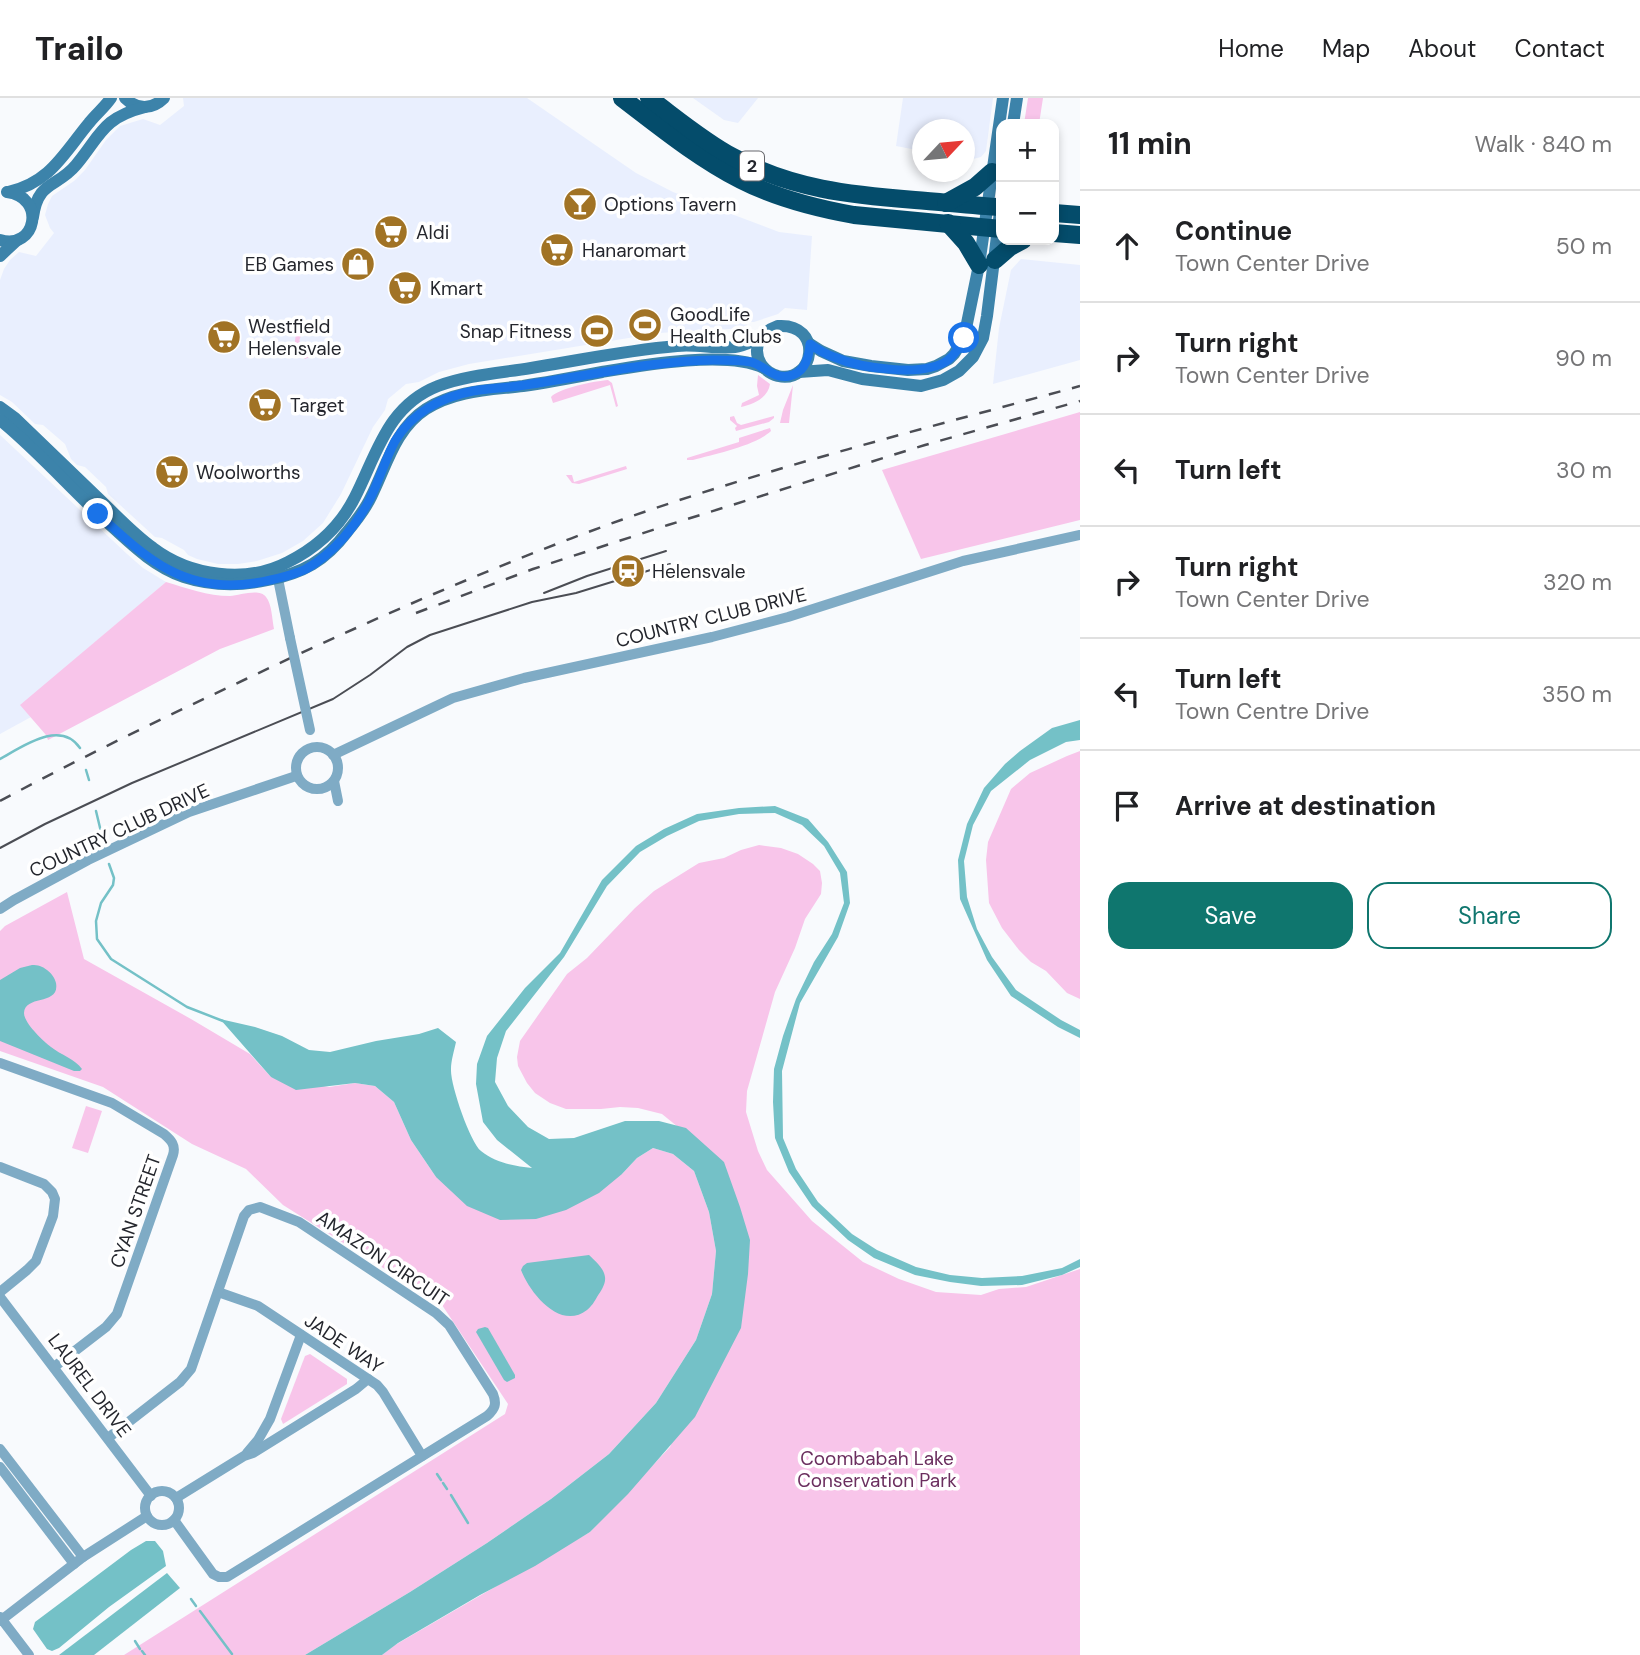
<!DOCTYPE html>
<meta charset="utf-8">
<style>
:root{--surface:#fff;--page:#f6f6f6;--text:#202124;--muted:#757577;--line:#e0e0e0;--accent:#0f766e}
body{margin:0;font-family:"DM Sans",sans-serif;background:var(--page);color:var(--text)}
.controls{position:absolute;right:21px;top:21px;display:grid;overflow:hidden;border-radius:14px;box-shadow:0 4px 10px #0003}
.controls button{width:63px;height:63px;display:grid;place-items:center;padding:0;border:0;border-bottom:2px solid var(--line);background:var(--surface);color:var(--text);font:35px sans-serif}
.compass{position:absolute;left:912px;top:21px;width:63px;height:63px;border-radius:50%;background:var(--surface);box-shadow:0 4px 10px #0003;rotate:64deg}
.stop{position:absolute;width:21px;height:21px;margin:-16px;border:5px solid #1a73e8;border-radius:50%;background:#fff}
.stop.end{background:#1a73e8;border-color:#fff;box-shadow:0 2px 7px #0008}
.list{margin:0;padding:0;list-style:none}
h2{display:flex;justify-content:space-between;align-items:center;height:91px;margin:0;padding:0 28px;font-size:30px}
h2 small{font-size:23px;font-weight:400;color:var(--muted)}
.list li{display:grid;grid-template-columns:46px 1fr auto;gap:21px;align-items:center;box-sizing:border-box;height:112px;padding:0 28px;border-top:2px solid var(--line)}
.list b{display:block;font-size:26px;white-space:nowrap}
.list p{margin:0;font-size:23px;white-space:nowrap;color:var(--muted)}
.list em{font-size:23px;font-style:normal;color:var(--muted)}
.actions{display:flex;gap:14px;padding:21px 28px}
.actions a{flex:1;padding:16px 0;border:2px solid var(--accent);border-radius:21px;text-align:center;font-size:24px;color:var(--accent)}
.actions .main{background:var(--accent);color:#fff}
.icon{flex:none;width:38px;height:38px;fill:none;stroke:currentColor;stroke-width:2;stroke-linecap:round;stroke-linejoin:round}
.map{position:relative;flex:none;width:1080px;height:1557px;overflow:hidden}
header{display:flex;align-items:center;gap:42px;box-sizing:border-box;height:98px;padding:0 35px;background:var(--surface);border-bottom:2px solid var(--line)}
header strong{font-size:33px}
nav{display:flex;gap:38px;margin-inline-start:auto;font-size:24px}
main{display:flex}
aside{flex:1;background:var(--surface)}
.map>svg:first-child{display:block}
.built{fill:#e9effe}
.green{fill:#f8c5ea}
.water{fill:#74c1c7}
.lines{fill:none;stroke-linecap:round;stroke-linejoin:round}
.stream{stroke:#74c1c7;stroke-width:2.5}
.street{stroke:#7fabc5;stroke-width:10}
.secondary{stroke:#3c83aa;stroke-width:12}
.highway{stroke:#044c6b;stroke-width:18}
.tram{stroke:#4b4d54;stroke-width:2}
.rail{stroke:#4b4d54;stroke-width:2.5;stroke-dasharray:12 12;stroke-linecap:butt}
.street-bridge{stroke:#7fabc5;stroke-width:10}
.route{stroke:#1a73e8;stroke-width:9}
.labels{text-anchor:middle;stroke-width:7;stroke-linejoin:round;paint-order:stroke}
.shield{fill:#fff;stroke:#66676c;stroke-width:2}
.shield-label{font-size:18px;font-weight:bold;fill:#24262d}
.poi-label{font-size:19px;fill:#24262d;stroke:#fff;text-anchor:start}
.street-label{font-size:19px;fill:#24262d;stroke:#fff}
.park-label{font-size:19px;fill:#6b2f5f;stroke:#fff}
</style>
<header>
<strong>Trailo</strong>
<nav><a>Home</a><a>Map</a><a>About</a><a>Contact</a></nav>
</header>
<main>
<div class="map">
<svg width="1080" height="1557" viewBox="0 0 1080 1557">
<rect width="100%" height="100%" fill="#f8fafd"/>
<g class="built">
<polygon points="183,0 527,0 636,75 673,94 779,134 812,138 807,212 785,210 778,216 754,224 747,224 747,230 659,235 469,266 439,274 419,284 406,286 388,301 385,312 373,329 341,396 323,425 303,443 282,455 257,463 238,466 218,466 197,461 188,457 184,452 162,440 155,439 108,396 106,389 85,369 77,367 71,361 65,346 43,327 35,326 12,304 0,297 0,182 4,171 10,162 19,154 36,158 54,135 50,130 45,117 48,106 52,98 74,83 85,72 106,42 120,28 143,21 160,27 184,8"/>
<polygon points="693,0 758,0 738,25 724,22"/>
<polygon points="903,0 993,0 986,53 981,59 973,61 965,60 964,32 922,32 922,53 896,48"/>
<polygon points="1021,161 1080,167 1080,262 993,286 999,230 1011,172"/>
<polygon points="0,337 127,456 143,470 166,484 21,607 31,619 0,636"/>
</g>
<g class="green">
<polygon points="1028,0 1043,0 1039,26 1024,26"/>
<path d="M298,234L301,236C301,242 296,242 304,248L308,247L313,251L310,259L305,261L294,251L296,235Z"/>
<path d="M758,277L770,286C768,300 754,306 741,309L742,305L759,297L757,288Z"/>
<path d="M608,282L612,285L618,308L616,309L610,287L553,305L551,299C559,290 595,283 608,282Z"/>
<polygon points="793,287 789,325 780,325 783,312"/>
<polygon points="1080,314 1080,422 921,461 882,372"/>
<polygon points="734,318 737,325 741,327 774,318 774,320 769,324 736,333 735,330 737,328 730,322 730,319"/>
<path d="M770,330L771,333C755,348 715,356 693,362H687V360L739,344V340Z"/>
<polygon points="626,368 627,371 579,386 572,385 566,377 572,377 574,384"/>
<path d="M166,484C186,490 208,498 230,498C240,497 260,490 266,499C272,506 272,522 274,531L220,551L48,642L46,637L20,607Z"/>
<polygon points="1080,653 1080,901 1067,895 1046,873 1031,864 1019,852 1002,830 989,805 986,762 988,744 1011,691 1030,675 1067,658"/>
<polygon points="759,747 781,750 798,756 813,766 820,773 822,785 821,796 805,821 795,850 775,894 747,993 746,1014 758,1053 767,1072 812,1123 863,1164 899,1181 936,1194 981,1197 999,1191 1026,1189 1080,1171 1080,1557 382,1557 395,1547 590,1434 670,1349 736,1180 678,1029 662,1016 638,1010 620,1009 601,1011 566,1011 550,1005 535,995 527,985 518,968 517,959 520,943 567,876 587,860 635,810 654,793 699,765 724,760 741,752"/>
<polygon points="67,794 84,861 191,921 250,956 271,979 329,989 355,985 375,988 394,1004 411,1042 436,1079 622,1076 637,1060 653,1050 673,1056 694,1073 709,1114 716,1153 712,1196 696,1242 656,1305 609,1356 551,1401 487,1445 410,1494 305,1557 124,1557 505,1316 508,1306 442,1207 283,1107 246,1071 192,1046 103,989 0,953 0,833 5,828"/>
<polygon points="86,1008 102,1013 88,1055 72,1050"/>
<polygon points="310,1256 347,1281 347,1286 283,1326 281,1321 305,1258"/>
</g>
<g class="water">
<polygon points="1080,622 1080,642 1066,644 1030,662 991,693 973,727 964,763 967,799 977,831 992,859 1016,892 1061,922 1080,932 1080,940 1058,929 1011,898 987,862 960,801 958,762 967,726 984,690 1005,666 1020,653 1052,630"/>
<path d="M775,708L808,721L828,744L847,774L850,805L838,839L800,905L782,973L783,1040L796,1071L818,1104L852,1136L877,1152L916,1169L950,1177L982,1180L1022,1178L1062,1170L1080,1161V1169L1062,1177L1022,1187L981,1188L950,1184L915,1177L874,1160L848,1142L812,1108L789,1074L775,1040L773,1004L774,971L783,938L796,901L814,864L832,836L844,805L840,775L824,748L802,727L775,715L739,716L699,723L667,738L640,754L607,788L564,859L506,933L497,960L495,984L508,1008L528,1029L549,1041L574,1040L625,1023H659L686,1030L724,1064L740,1109L750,1142L748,1176L741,1230L695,1319L628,1396L590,1434L535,1468L480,1497L398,1545L382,1557H305L410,1494L487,1445L551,1401L609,1356L656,1305L696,1242L712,1196L716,1153L709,1114L694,1073L673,1056L653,1050L637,1060L622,1076L599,1095L566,1112L536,1121L500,1122L467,1108L436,1079L411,1042L394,1004L375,988L355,985L296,992L271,979L220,921L255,929L282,938L309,952L330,954L376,943L419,936L438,930L456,944C454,953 451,963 451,971C450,986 470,1044 481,1053C496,1065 514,1068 532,1070L497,1042L483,1024L476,986L477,966L487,938L525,890L560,855L602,782L636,748L664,731L697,716L739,710Z"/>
<path d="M32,867C38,867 42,868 47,872C51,875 55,880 56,885C60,908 25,896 24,915C24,925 43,943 51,949C61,957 75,961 82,971L80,973H74L0,943V882L20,870Z"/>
<path d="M589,1157C595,1163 604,1170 605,1179C606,1186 601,1193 597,1199C595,1203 591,1209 587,1212C560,1233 530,1195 521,1172L523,1168L527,1165Z"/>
<polygon points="485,1229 488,1230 515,1277 515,1280 507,1284 504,1282 476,1234 478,1231"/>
<polygon points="146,1443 155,1443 163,1453 166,1468 109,1509 59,1550 52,1553 47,1551 33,1531 35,1524 131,1452"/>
<polygon points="167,1475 180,1490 94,1557 59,1557"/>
</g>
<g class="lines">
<g class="stream">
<path d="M0,661C22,649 60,621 80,650"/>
<polyline points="86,672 89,682"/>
<polyline points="96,713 102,738"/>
<polyline points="109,766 114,780 113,787 101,805 96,823 97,841 111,861 187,909 223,923"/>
<polyline points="437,1376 441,1382"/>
<polyline points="443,1385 447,1391"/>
<polyline points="451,1397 468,1425"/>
<polyline points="191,1501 196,1508"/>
<polyline points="200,1513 232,1556"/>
<polyline points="135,1543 140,1551"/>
<polyline points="142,1553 145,1557"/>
</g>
<g class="street">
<polyline points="277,476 290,540"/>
<circle cx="317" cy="670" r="21"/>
<polyline points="333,657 453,600 524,580 712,539 788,519 963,463 1080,437"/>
<polyline points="334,683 338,703"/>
<polyline points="0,811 14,802 88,762 189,714 296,678"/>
<path d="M0,965L112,1005L164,1036C171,1042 176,1047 173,1057L117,1216L106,1229L54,1269"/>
<polyline points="0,1069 44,1086 52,1094 55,1101 53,1118 36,1163 27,1172 0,1194"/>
<polyline points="218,1194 258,1208 377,1287 383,1294 422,1358"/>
<polyline points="0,1199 151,1398"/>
<path d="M108,1340L180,1284L191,1271L244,1118L249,1112L260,1109L299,1124L436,1215L449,1227L493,1296C497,1306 495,1311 487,1318L227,1479H219L213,1476L174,1422"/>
<polyline points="0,1351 83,1459"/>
<polyline points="247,1355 258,1342 270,1321 301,1237"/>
<polyline points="0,1369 74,1466"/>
<circle cx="162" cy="1410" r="17"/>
<polyline points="176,1400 244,1358 253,1355 356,1291 368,1281"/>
<polyline points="0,1519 29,1557"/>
<polyline points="0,1523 83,1459 147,1418"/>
</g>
<g class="secondary">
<path d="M125,0C137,12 152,12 164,0"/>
<polyline points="1013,26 1017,0"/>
<path d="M8,94C50,85 64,55 89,25C96,16 105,9 111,0"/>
<path d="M33,119C38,82 57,90 76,67C101,37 102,20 145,9"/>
<path d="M0,142C36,153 47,99 7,94"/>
<polyline points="0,158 16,143"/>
<path d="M778,228C824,225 815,286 778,278C771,276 765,272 761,266C751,249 761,234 778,228Z"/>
<polyline points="810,246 821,253 843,263 871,268 908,272 927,271 936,268 949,261 954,256 964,240 979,167 1003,0"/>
<polyline points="799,274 828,272 862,281 921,288 943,282 959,273 973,259 983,240 987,218 1001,106"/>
<path d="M0,309L15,320C41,345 68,371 95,397C114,415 132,435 153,450C190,478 246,486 288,464C318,449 340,429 355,399C377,356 387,308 438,288C467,277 500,275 531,270C580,262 628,252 677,248C696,246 716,251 735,249C744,248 752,243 760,240"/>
<path d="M0,322C38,353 71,391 107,424C131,446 154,469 184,479C212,488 240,488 268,482C303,475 325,463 347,434C356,423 365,412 371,399C387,367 395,331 426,311C456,292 490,292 523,288C550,284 576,279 602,274C643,267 727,252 764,270"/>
</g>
<g class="highway">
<path d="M622,0C660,29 698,60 741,82C776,100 815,110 854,117L1001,131"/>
<path d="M649,0C676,20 703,43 733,59C791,91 851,97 915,102C944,104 973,108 1001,109"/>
<polyline points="946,105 975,89 992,74"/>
<polyline points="1054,115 1080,117"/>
<polyline points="948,125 966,145 979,167"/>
<polyline points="1054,135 1080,137"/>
<polyline points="995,162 1010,149 1023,142"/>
</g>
<g class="tram">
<polyline points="544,495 587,478 666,453"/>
<polyline points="0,750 45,726 132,685 333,601 370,577 407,549 430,537 532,504 576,495 670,466"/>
</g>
<g class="rail">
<polyline points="416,515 533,471 668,427 925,347 1080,303"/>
<path d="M0,703C80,660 163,620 246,581C368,523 493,468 621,422C771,369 927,330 1080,288"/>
</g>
<polyline class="street-bridge" points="290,540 310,632"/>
</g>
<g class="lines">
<path class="route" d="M98,416C147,461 184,496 255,485C272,482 291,478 306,471C333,456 356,428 370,401C379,383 385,362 395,343C412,315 441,299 473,293C490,290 508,290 525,287C588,278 650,263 714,262C726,262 738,262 751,264C765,268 773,281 789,278C805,275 809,260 810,246C817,251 825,256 834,259C860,270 924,280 948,262C955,257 960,248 964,240"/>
</g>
<defs>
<g id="bar-disc" transform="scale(1.75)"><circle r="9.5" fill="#a17325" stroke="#fff"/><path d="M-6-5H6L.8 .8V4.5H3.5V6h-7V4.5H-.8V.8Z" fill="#fff"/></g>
<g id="supermarket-disc" transform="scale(1.75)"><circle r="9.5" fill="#a17325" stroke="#fff"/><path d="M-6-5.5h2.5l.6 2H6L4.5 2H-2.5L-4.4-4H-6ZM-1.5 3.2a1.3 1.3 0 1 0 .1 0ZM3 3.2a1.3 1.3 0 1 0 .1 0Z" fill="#fff"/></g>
<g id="shop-disc" transform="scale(1.75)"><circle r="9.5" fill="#a17325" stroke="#fff"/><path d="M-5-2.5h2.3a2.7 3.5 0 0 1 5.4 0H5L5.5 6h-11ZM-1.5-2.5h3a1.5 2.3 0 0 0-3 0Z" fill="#fff"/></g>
<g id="stadium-disc" transform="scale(1.75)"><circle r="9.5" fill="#a17325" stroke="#fff"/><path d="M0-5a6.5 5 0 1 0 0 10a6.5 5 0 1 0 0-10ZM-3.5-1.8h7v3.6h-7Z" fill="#fff"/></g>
<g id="station-disc" transform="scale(1.75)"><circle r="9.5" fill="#a17325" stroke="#fff"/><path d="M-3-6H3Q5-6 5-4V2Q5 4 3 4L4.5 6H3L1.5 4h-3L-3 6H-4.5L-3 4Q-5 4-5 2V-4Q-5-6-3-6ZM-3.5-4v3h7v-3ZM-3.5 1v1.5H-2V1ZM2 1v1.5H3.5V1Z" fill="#fff"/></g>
</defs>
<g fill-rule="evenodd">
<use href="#bar-disc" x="580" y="106"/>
<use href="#supermarket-disc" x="391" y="134"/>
<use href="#supermarket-disc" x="557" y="152"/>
<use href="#shop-disc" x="358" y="166"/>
<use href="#supermarket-disc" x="405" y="190"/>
<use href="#stadium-disc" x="645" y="227"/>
<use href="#stadium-disc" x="597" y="233"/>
<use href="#supermarket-disc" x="224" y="239"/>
<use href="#supermarket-disc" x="265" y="307"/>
<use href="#supermarket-disc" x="172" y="374"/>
<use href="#station-disc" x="628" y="473"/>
</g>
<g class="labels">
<rect class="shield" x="740" y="53.5" width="24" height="29" rx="5"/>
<g class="shield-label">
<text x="752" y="74">2</text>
</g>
<g class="poi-label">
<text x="604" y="113">Options Tavern</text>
<text x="416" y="141">Aldi</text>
<text x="582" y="159">Hanaromart</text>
<text x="334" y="173" text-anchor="end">EB Games</text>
<text x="430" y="197">Kmart</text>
<text x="670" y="223">GoodLife<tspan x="670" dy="22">Health Clubs</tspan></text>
<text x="248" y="235">Westfield<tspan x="248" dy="22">Helensvale</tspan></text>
<text x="572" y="240" text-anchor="end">Snap Fitness</text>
<text x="290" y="314">Target</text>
<text x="196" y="381">Woolworths</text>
<text x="652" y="480">Helensvale</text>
</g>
<g class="street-label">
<text transform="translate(711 519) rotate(-14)" y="7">COUNTRY CLUB DRIVE</text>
<text transform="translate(119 732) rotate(-25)" y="7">COUNTRY CLUB DRIVE</text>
<text transform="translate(135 1113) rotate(-71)" y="7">CYAN STREET</text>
<text transform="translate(383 1160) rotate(34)" y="7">AMAZON CIRCUIT</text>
<text transform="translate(344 1245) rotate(34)" y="7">JADE WAY</text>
<text transform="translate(90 1287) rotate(53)" y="7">LAUREL DRIVE</text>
</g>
<g class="park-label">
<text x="877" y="1367">Coombabah Lake<tspan x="877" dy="22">Conservation Park</tspan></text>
</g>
</g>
</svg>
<div class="controls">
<button>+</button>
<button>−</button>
</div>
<svg class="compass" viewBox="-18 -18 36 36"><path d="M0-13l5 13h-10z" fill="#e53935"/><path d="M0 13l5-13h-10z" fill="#757577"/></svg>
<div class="stop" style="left:964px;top:240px"></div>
<div class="stop end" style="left:98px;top:416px"></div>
</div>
<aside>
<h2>11 min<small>Walk · 840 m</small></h2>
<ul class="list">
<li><svg class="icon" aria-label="ahead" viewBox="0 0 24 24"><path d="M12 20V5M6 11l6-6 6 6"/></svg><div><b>Continue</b><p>Town Center Drive</p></div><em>50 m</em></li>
<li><svg class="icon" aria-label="right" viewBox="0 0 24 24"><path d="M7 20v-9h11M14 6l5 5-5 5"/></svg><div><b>Turn right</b><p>Town Center Drive</p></div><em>90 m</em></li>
<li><svg class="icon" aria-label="left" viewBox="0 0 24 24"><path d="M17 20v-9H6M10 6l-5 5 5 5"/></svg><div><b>Turn left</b></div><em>30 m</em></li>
<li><svg class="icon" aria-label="right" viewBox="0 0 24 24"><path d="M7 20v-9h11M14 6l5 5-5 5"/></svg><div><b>Turn right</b><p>Town Center Drive</p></div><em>320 m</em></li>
<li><svg class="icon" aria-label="left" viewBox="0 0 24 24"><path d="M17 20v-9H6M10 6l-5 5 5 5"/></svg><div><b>Turn left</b><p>Town Centre Drive</p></div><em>350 m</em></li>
<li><svg class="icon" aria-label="arrive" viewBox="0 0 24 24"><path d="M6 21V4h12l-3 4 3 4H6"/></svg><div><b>Arrive at destination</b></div></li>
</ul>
<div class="actions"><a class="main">Save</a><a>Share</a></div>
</aside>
</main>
